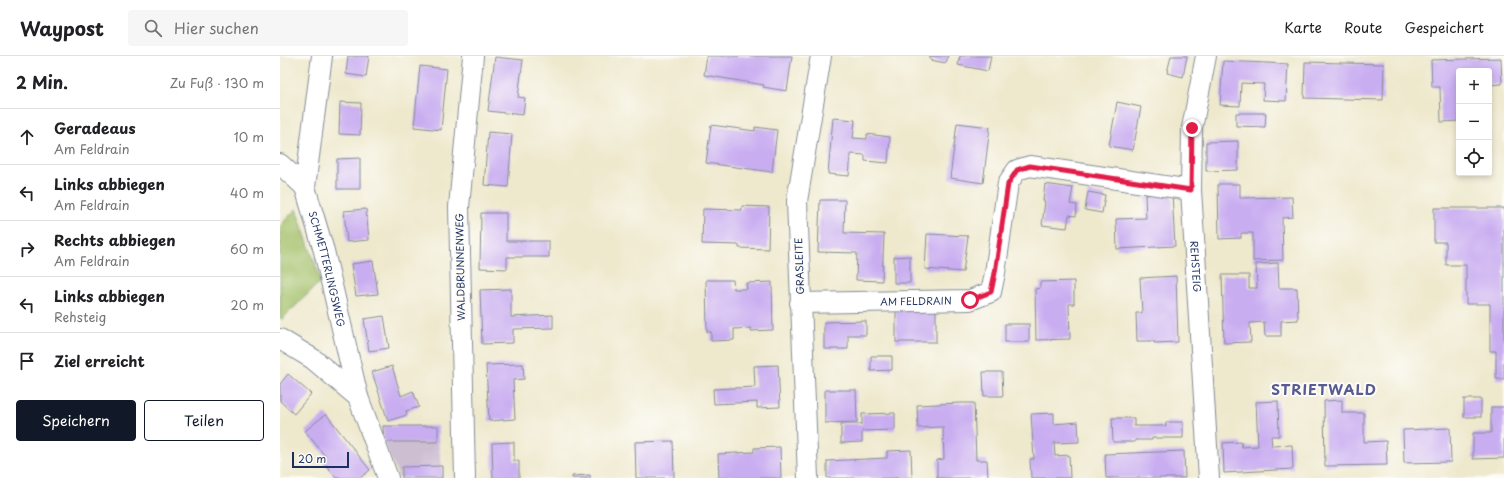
<!DOCTYPE html>
<html lang="de">
<meta charset="utf-8">
<style>
:root{--surface:#fff;--page:#f6f6f6;--text:#202124;--muted:#757577;--line:#e0e0e0;--accent:#111827}
body{margin:0;font-family:"Playpen Sans",sans-serif;background:var(--page);color:var(--text)}
.controls{position:absolute;right:12px;top:12px;display:grid;overflow:hidden;border-radius:4px;box-shadow:0 2px 6px #0003}
.controls button{width:36px;height:36px;display:grid;place-items:center;padding:0;border:0;border-bottom:1px solid var(--line);background:var(--surface);color:var(--text);font:20px sans-serif}
.scale{position:absolute;left:12px;bottom:10px;width:57px;box-sizing:border-box;padding-left:4px;border:2px solid #1b2f5e;border-top:0;font-size:11px;line-height:14px;white-space:nowrap;color:#1b2f5e;-webkit-text-stroke:3px #fdfcf7;paint-order:stroke}
.stop{position:absolute;width:12px;height:12px;margin:-9px;border:3px solid #e11d48;border-radius:50%;background:#fff}
.stop.end{background:#e11d48;border-color:#fff;box-shadow:0 1px 4px #0008}
.list{margin:0;padding:0;list-style:none}
h2{display:flex;justify-content:space-between;align-items:center;height:52px;margin:0;padding:0 16px;font-size:17px}
h2 small{font-size:13px;font-weight:400;color:var(--muted)}
.list li{display:grid;grid-template-columns:26px 1fr auto;gap:12px;align-items:center;box-sizing:border-box;height:56px;padding:0 16px;border-top:1px solid var(--line)}
.list b{display:block;font-size:15px;white-space:nowrap}
.list p{margin:0;font-size:13px;white-space:nowrap;color:var(--muted)}
.list em{font-size:13px;font-style:normal;color:var(--muted)}
.actions{display:flex;gap:8px;padding:12px 16px}
.actions a{flex:1;padding:9px 0;border:1px solid var(--accent);border-radius:4px;text-align:center;font-size:14px;color:var(--accent)}
.actions .main{background:var(--accent);color:#fff}
.icon{flex:none;width:22px;height:22px;fill:none;stroke:currentColor;stroke-width:2;stroke-linecap:round;stroke-linejoin:round}
.map{position:relative;flex:none;width:1224px;height:422px;overflow:hidden}
header{display:flex;align-items:center;gap:24px;box-sizing:border-box;height:56px;padding:0 20px;background:var(--surface);border-bottom:1px solid var(--line)}
header strong{font-size:19px}
nav{display:flex;gap:22px;margin-inline-start:auto;font-size:14px}
.search{width:280px;height:36px;background:var(--page);display:flex;align-items:center;gap:10px;box-sizing:border-box;padding:0 14px;border-radius:4px;color:var(--muted);font-size:15px}
main{display:flex}
aside{flex:1;background:var(--surface)}
.map>svg:first-child{display:block}
.industrial{fill:#cdbed2}
.green{fill:#a3c068;stroke:#5f7863}
.building{fill:#c9adf1}
.lines{fill:none;stroke-linecap:round;stroke-linejoin:round}
.street-casing{stroke:#848c95;stroke-width:22}
.street{stroke:#fff;stroke-width:20}
.route{stroke:#e11d48;stroke-width:5}
.labels{text-anchor:middle;stroke-width:4;stroke-linejoin:round;paint-order:stroke}
.street-label{font-size:10px;fill:#1b2f5e;stroke:#fdfcf7}
.district-label{font-size:14px;font-weight:bold;letter-spacing:1px;fill:#585b91;stroke:#fdfcf7}
</style>
<header>
<strong>Waypost</strong>
<div class="search"><svg class="icon" aria-label="search" viewBox="0 0 24 24"><circle cx="10" cy="10" r="6"/><path d="M15 15l6 6"/></svg>Hier suchen</div>
<nav><a>Karte</a><a>Route</a><a>Gespeichert</a></nav>
</header>
<main>
<aside>
<h2>2 Min.<small>Zu Fuß · 130 m</small></h2>
<ul class="list">
<li><svg class="icon" aria-label="ahead" viewBox="0 0 24 24"><path d="M12 20V5M6 11l6-6 6 6"/></svg><div><b>Geradeaus</b><p>Am Feldrain</p></div><em>10 m</em></li>
<li><svg class="icon" aria-label="left" viewBox="0 0 24 24"><path d="M17 20v-9H6M10 6l-5 5 5 5"/></svg><div><b>Links abbiegen</b><p>Am Feldrain</p></div><em>40 m</em></li>
<li><svg class="icon" aria-label="right" viewBox="0 0 24 24"><path d="M7 20v-9h11M14 6l5 5-5 5"/></svg><div><b>Rechts abbiegen</b><p>Am Feldrain</p></div><em>60 m</em></li>
<li><svg class="icon" aria-label="left" viewBox="0 0 24 24"><path d="M17 20v-9H6M10 6l-5 5 5 5"/></svg><div><b>Links abbiegen</b><p>Rehsteig</p></div><em>20 m</em></li>
<li><svg class="icon" aria-label="arrive" viewBox="0 0 24 24"><path d="M6 21V4h12l-3 4 3 4H6"/></svg><div><b>Ziel erreicht</b></div></li>
</ul>
<div class="actions"><a class="main">Speichern</a><a>Teilen</a></div>
</aside>
<div class="map">
<svg width="1224" height="422" viewBox="0 0 1224 422">
<rect width="100%" height="100%" fill="#fdfcf7"/>
<filter id="ink" filterUnits="userSpaceOnUse"><feTurbulence type="fractalNoise" baseFrequency=".025" numOctaves="2"/><feDisplacementMap in="SourceGraphic" scale="8" xChannelSelector="R" yChannelSelector="G"/><feConvolveMatrix kernelMatrix="1 2 1 2 8 2 1 2 1" color-interpolation-filters="sRGB"/></filter>
<filter id="wash" filterUnits="userSpaceOnUse"><feTurbulence type="fractalNoise" baseFrequency=".012" numOctaves="4" result="noise"/><feDisplacementMap in="SourceGraphic" scale="16" xChannelSelector="R" yChannelSelector="G"/><feGaussianBlur stdDeviation="0.9" result="paint"/><feColorMatrix in="noise" values="0 0 0 0 0 0 0 0 0 0 0 0 0 0 0 0 0 1.4 0 .05"/><feComposite in="paint" operator="in"/></filter>
<g filter="url(#wash)">
<rect width="100%" height="100%" fill="#eee8cc"/>
<polygon class="industrial" points="103,370 158,370 158,386 162,410 162,422 119,422 104,386"/>
<polygon class="green" points="16,153 41,225 2,263 0,262 0,170"/>
<g id="blocks">
<g class="building">
<polygon points="68,0 89,0 86,21 66,18"/>
<polygon points="427,0 512,0 507,35 483,31 484,29 424,19"/>
<polygon points="650,0 668,0 666,7 650,4"/>
<polygon points="680,0 711,0 708,15 678,9"/>
<polygon points="891,0 907,0 903,21 887,17"/>
<polygon points="215,1 243,4 238,41 245,42 243,59 208,55"/>
<polygon points="1221,2 1222,28 1209,29 1209,15 1179,15 1179,65 1161,66 1160,31 1152,31 1151,4"/>
<polygon points="943,5 1008,8 1006,45 983,44 984,28 961,27 960,50 940,49"/>
<polygon points="1025,6 1104,8 1103,44 1024,42"/>
<polygon points="140,10 167,13 161,74 134,71"/>
<polygon points="60,46 81,47 80,79 59,78"/>
<polygon points="837,46 861,51 853,94 829,90"/>
<polygon points="956,57 986,57 985,71 956,70"/>
<polygon points="553,62 575,64 573,82 587,83 587,78 610,81 608,107 585,105 585,99 571,98 569,120 548,118"/>
<polygon points="677,67 710,71 703,127 670,122"/>
<polygon points="431,69 475,75 475,71 497,74 492,116 426,107"/>
<polygon points="208,76 232,78 228,131 204,129"/>
<polygon points="958,85 958,114 926,115 926,86"/>
<polygon points="80,102 80,133 57,133 57,103"/>
<polygon points="765,128 793,132 790,148 797,149 796,160 789,159 787,172 762,169 765,145 763,145"/>
<polygon points="938,128 960,128 960,142 1012,141 1013,161 1002,162 1003,204 973,205 973,177 961,177 961,182 939,183"/>
<polygon points="808,136 825,139 822,157 805,154"/>
<polygon points="892,137 895,190 837,193 836,163 866,162 865,139"/>
<polygon points="540,144 565,144 564,177 604,178 602,225 576,224 577,197 538,196"/>
<polygon points="462,150 489,151 488,193 459,192 459,189 422,188 423,153 462,154"/>
<polygon points="1154,152 1224,152 1224,323 1216,323 1216,295 1210,295 1210,248 1186,248 1186,209 1166,209 1166,186 1154,186"/>
<polygon points="86,153 89,184 67,186 64,155"/>
<polygon points="201,157 226,157 226,185 269,185 269,201 227,201 227,213 200,212"/>
<polygon points="647,178 688,180 683,216 645,213"/>
<polygon points="630,200 630,227 614,227 614,201"/>
<polygon points="93,205 98,238 76,240 71,208"/>
<polygon points="998,207 999,232 1017,232 1018,264 1001,265 1001,280 985,280 984,266 970,267 971,286 944,287 942,219 969,219 969,232 977,232 976,208"/>
<polygon points="896,220 898,286 874,287 874,285 857,285 856,257 862,257 860,222"/>
<polygon points="426,224 453,224 454,233 467,233 466,227 492,226 493,274 471,275 471,272 454,273 454,284 431,285 431,276 427,276"/>
<polygon points="794,225 794,248 789,248 790,283 756,284 755,233 760,232 760,226"/>
<polygon points="231,233 231,261 273,259 273,272 233,273 233,287 202,288 200,234"/>
<rect x="616" y="253" width="40" height="33"/>
<polygon points="104,260 109,292 89,295 84,263"/>
<polygon points="586,265 586,279 568,279 568,293 544,293 544,266"/>
<rect x="725" y="268" width="24" height="18"/>
<polygon points="591,300 612,300 612,314 591,315"/>
<polygon points="243,308 244,323 233,324 235,363 209,365 206,309"/>
<polygon points="498,309 500,351 477,352 477,346 434,348 433,333 475,331 474,310"/>
<polygon points="112,310 121,340 133,335 139,351 126,355 127,359 108,365 92,316"/>
<polygon points="703,316 722,316 723,340 704,340"/>
<polygon points="8,318 31,338 14,358 0,345 0,328"/>
<polygon points="545,334 576,334 577,366 545,367"/>
<rect x="1184" y="343" width="17" height="18"/>
<polygon points="1062,344 1062,357 1084,357 1084,386 1106,385 1107,409 1045,410 1044,345"/>
<polygon points="998,345 999,380 991,380 992,390 1012,389 1013,413 944,417 943,387 961,386 962,391 978,390 976,346"/>
<polygon points="680,347 694,347 696,404 707,404 708,422 657,422 657,404 664,403 663,371 638,372 637,349"/>
<polygon points="1211,351 1224,351 1224,402 1193,403 1193,377 1211,377"/>
<polygon points="615,357 615,374 582,375 582,386 561,387 561,368 582,368 582,358"/>
<polygon points="774,357 774,368 798,366 799,386 774,387 775,400 789,399 790,422 751,422 750,403 754,403 751,358"/>
<polygon points="46,358 90,414 80,422 56,422 41,403 45,400 25,375"/>
<polygon points="832,362 854,362 854,370 886,370 886,366 903,366 903,382 872,382 872,384 855,384 855,386 833,386"/>
<polygon points="103,370 158,370 158,386 104,386"/>
<polygon points="1170,372 1171,406 1124,407 1123,374"/>
<polygon points="393,385 394,422 356,422 355,386"/>
<polygon points="234,386 234,405 239,405 239,422 213,422 212,387"/>
<polygon points="500,391 501,422 439,422 438,398 474,396 474,392"/>
<polygon points="631,394 632,422 547,422 547,405 607,402 607,395"/>
<polygon points="904,395 905,422 826,422 825,398"/>
<polygon points="162,410 162,422 122,422 122,411"/>
<polygon points="310,419 310,422 292,422 292,420"/>
</g>
</g>
</g>
<g filter="url(#ink)">
<use href="#blocks" fill-opacity="0" stroke="#848c95" stroke-width="1"/>
<g class="lines">
<g class="street-casing">
<g id="street">
<path id="s1" d="M42,0L25,131L44,195L78,341L108,422"/>
<path id="s2" d="M926,0L912,72L911,134L929,422"/>
<polyline points="0,108 25,131"/>
<path id="s3" d="M520,247L690,244L711,236L715,217L728,127L737,114L750,110L911,134"/>
<polyline points="0,283 33,303 78,341"/>
<polyline points="185,422 179,151 193,0"/>
<polyline points="528,422 517,145 541,0"/>
</g>
</g>
<use href="#street" class="street"/>
</g>
</g>
<g class="lines" filter="url(#ink)">
<polyline class="route" points="690,244 711,236 715,217 728,128 737,114 750,110 911,134 912,72"/>
</g>
<g class="labels">
<g class="street-label">
<text transform="translate(519 210) rotate(-92)" y="4">GRASLEITE</text>
<text transform="translate(180 211) rotate(-91)" y="4">WALDBRUNNENWEG</text>
<text dy="4" stroke="none"><textPath href="#s2" startOffset="212">REHSTEIG</textPath></text>
<text dy="4" stroke="none"><textPath href="#s1" startOffset="217">SCHMETTERLINGSWEG</textPath></text>
<text dy="4" stroke="none"><textPath href="#s3" startOffset="116">AM FELDRAIN</textPath></text>
</g>
<g class="district-label">
<text x="1044" y="339">STRIETWALD</text>
</g>
</g>
</svg>
<div class="controls">
<button>+</button>
<button>−</button>
<button><svg class="icon" aria-label="locate" viewBox="0 0 24 24"><circle cx="12" cy="12" r="6"/><path d="M12 2v4M12 18v4M2 12h4M18 12h4"/></svg></button>
</div>
<div class="scale">20 m</div>
<div class="stop" style="left:690px;top:244px"></div>
<div class="stop end" style="left:912px;top:72px"></div>
</div>
</main>
